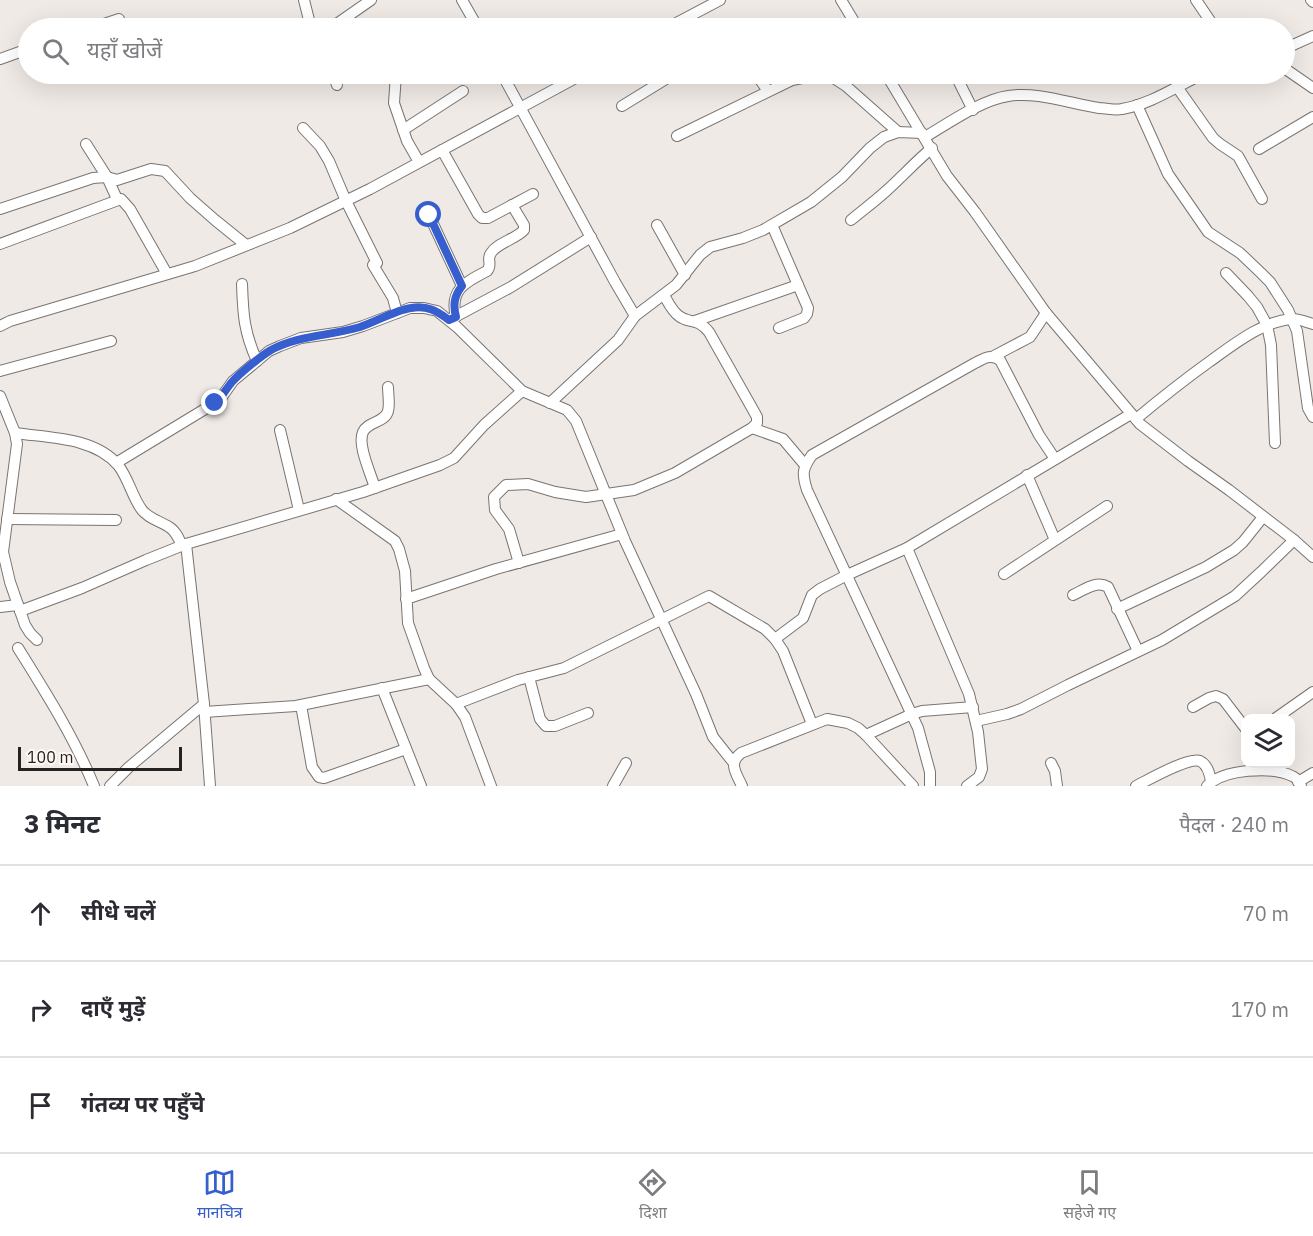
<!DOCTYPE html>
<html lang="hi">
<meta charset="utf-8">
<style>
:root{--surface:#fff;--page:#f7f7f7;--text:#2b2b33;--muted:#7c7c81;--line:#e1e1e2;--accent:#365ece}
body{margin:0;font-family:"IBM Plex Sans","Noto Sans Devanagari",sans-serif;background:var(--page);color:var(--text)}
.controls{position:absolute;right:18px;bottom:18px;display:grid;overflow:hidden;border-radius:12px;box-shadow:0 6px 24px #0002}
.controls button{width:54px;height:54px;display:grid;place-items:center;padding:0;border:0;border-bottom:2px solid var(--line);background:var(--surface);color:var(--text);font:30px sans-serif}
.scale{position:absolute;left:18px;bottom:15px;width:164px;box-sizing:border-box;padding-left:6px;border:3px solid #252321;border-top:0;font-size:16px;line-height:21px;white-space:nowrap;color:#252321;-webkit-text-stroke:4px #fef7f3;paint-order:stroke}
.stop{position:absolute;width:18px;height:18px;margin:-14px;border:4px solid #365ece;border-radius:50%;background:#fff}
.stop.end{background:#365ece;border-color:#fff;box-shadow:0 2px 6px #0008}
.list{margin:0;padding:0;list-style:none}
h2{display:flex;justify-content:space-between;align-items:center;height:78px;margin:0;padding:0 24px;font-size:26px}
h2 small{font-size:20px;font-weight:400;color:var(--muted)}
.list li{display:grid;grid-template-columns:39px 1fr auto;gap:18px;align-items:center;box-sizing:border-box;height:96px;padding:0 24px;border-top:2px solid var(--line)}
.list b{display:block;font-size:22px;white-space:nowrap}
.list em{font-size:20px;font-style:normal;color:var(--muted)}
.icon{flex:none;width:33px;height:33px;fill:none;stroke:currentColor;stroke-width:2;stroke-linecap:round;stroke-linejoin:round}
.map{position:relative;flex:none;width:1313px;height:786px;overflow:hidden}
.search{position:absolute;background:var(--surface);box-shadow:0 6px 24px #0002;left:18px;right:18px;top:18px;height:66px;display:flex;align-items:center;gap:15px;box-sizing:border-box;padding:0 21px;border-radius:33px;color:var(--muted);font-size:22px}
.sheet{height:366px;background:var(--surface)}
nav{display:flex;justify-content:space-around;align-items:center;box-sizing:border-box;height:84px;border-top:2px solid var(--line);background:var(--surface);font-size:16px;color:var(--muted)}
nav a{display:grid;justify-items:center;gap:3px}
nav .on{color:var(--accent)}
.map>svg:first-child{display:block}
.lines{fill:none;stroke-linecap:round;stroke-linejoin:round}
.minor-casing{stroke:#7a7471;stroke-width:12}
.minor{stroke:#fff;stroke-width:10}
.route{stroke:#365ece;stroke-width:8}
</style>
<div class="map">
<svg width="1313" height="786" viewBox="0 0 1313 786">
<rect width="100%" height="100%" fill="#f0eae6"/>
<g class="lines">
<g class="minor-casing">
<g id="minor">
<polyline points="304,0 311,28"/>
<polyline points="462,0 478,28"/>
<polyline points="841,0 858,28"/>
<polyline points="1196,0 1215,28"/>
<polyline points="1311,0 1313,2"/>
<polyline points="92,28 119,19"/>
<polyline points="320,28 338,23 371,0"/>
<polyline points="667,28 720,0"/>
<polyline points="1284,49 1313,36"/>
<polyline points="0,59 28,49"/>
<polyline points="1284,68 1313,88"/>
<polyline points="333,74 337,85"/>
<polyline points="396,74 394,103 407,141 419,162"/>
<polyline points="502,74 615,282 635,316"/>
<polyline points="756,74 768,91"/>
<polyline points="886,74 947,176 975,212 1025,283 1046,313 1140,424 1188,461 1229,490 1294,540 1313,557"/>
<polyline points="955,74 973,110"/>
<polyline points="1177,87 1213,138 1220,144 1238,156 1262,199"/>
<polyline points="1137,105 1168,174 1208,232 1240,253 1261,273 1270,282 1288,310 1297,331 1308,408 1313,417"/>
<polyline points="622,106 674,74"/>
<polyline points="303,128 320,146 329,161 346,201 377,263"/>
<polyline points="403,130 463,91"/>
<polyline points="677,136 792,80 817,75 829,75 846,86 898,132"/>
<path d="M925,137C949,123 981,100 1008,96C1037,91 1071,104 1099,108C1107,108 1115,111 1122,109C1151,104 1177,86 1203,74"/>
<polyline points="86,144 107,177 117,199"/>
<polyline points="1259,149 1313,117"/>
<polyline points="442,150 478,214 482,218 488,218 533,194"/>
<polyline points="0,209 93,178 107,177 117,180 151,169 165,171 190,198 215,220 246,245"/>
<polyline points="429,215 462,286"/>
<path d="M851,220C863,210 874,202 885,192C901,178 915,162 932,148"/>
<polyline points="657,225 685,275"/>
<polyline points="772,225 808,308 807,314 804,318 779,328"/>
<polyline points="0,244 121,199 130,209 167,274"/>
<polyline points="373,265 393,298 397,313"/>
<polyline points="1226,273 1248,296 1257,307 1267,325 1271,345 1275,443"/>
<path d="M242,284C243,315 244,332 257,361"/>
<path d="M456,317C449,289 466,282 487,271C493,264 486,260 491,253C497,243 516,239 524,230V225L512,205"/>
<polyline points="449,320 511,287 591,237"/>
<polyline points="695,321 798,285"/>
<polyline points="0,326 10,321 195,266 290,228 370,189 583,74"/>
<polyline points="994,356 1030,337 1046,313"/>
<polyline points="0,371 111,341"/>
<polyline points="0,396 15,433 17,444 3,552 10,582 25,625 30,633 37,640"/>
<polyline points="550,403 618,340 635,316 676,285 700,255 710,247 743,238 763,230 811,202 842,177 870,148 884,137 898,132 922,133"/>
<path d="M1136,419C1160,399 1184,380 1209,362C1233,345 1261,322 1291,319C1297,318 1306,322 1313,324"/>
<polyline points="752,428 783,439 805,465"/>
<polyline points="280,430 299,510"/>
<path d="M15,433C49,438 94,437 118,465C129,479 132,497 142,510C149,519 160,521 169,527C176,531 179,539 182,546"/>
<polyline points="116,463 215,403 221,398 233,381 269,351 280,346 301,338 343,332 363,326 410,308 424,308 437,311 457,327 522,391 567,410 576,421 625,541 696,694 713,737 733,762"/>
<polyline points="1027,475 1055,540"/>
<path d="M375,488C371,474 357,445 363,432C368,421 385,423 388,411C390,404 388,394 388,387"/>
<polyline points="336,499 395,541 399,549 405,571 408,623 424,668 429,679 456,704 465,717 491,786"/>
<polyline points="7,519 116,520"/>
<polyline points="186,544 204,704 210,786"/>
<polyline points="907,548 969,694 978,732 982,769 979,777 967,786"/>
<path d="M519,563L509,529L495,510L494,497L506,485L528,484L555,492L586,497L634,490L675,473L752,428L757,423V417L752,408L709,332C697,317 689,324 679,316C672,311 668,302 664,295"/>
<polyline points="1004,574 1107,506"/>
<path d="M1073,595C1084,590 1096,580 1108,587L1138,651"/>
<polyline points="406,599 496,569 622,534"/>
<polyline points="0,607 18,605"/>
<polyline points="1117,609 1206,567 1234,550 1243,542 1263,517"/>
<polyline points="20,611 82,588 146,560 186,544 363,492 440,465 454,458 484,425 522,391"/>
<polyline points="775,639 803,618 812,595 820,589 847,575 907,548 1131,414"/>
<path d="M18,648C46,693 74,737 94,786"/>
<polyline points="529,677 540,719 546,726 555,726 588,713"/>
<polyline points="382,688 421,786"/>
<polyline points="456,704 518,680 564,668 709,596 765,629 775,639 783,651 812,724"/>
<polyline points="301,705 312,767 319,777 324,778 406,749"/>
<polyline points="1193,707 1209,698 1216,696 1223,699 1246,729"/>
<polyline points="204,712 296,706 429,679"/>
<polyline points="1276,718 1313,692"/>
<polyline points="976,721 1007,714 1021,709 1068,685 1162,640 1235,596 1261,572 1294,540"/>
<polyline points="866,735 912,714 922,711 973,707"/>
<polyline points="1051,763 1055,771 1057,786"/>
<polyline points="1298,782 1313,773"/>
<polyline points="110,786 129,767 204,704"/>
<polyline points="613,786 626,763"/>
<path d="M742,786C736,773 728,763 741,753L827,719L848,723L858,728L866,735L913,786"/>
<path d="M930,786V772L918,728L807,490C802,474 802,469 812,455L975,363C985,358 990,354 1000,360L1039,435L1055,459"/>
<path d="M1136,786C1148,780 1188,757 1200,761C1208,765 1210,774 1211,782"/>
<path d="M1207,786C1223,769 1272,766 1292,776C1296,777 1299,782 1301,786"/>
</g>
</g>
<use href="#minor" class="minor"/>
</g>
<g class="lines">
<path class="route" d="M215,403C222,397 226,389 232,382C240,373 261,356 271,350C299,335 330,336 360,327C375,322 396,310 411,308C427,305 437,311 449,320L456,317C453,305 454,296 462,286L429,215"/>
</g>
</svg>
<div class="controls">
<button><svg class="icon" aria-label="layers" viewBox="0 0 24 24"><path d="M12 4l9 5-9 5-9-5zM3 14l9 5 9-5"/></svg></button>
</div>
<div class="scale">100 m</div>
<div class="stop" style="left:429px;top:215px"></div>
<div class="stop end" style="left:215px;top:403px"></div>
<div class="search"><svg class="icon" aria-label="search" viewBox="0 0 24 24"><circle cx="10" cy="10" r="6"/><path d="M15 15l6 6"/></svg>यहाँ खोजें</div>
</div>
<section class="sheet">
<h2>3 मिनट<small>पैदल · 240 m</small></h2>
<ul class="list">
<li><svg class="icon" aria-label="ahead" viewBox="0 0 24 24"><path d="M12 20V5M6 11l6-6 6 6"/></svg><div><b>सीधे चलें</b></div><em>70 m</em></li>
<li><svg class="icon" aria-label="right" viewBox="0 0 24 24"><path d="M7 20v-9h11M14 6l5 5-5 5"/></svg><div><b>दाएँ मुड़ें</b></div><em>170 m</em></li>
<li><svg class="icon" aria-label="arrive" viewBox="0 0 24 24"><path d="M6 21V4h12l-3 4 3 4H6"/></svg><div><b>गंतव्य पर पहुँचे</b></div></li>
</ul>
</section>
<nav>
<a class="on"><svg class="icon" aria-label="map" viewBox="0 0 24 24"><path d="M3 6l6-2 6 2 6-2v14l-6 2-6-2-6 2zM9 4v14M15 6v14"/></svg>मानचित्र</a>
<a><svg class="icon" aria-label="directions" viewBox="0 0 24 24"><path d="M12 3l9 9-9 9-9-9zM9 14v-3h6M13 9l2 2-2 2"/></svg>दिशा</a>
<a><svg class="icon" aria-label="saved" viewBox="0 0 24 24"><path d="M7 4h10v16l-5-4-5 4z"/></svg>सहेजे गए</a>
</nav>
